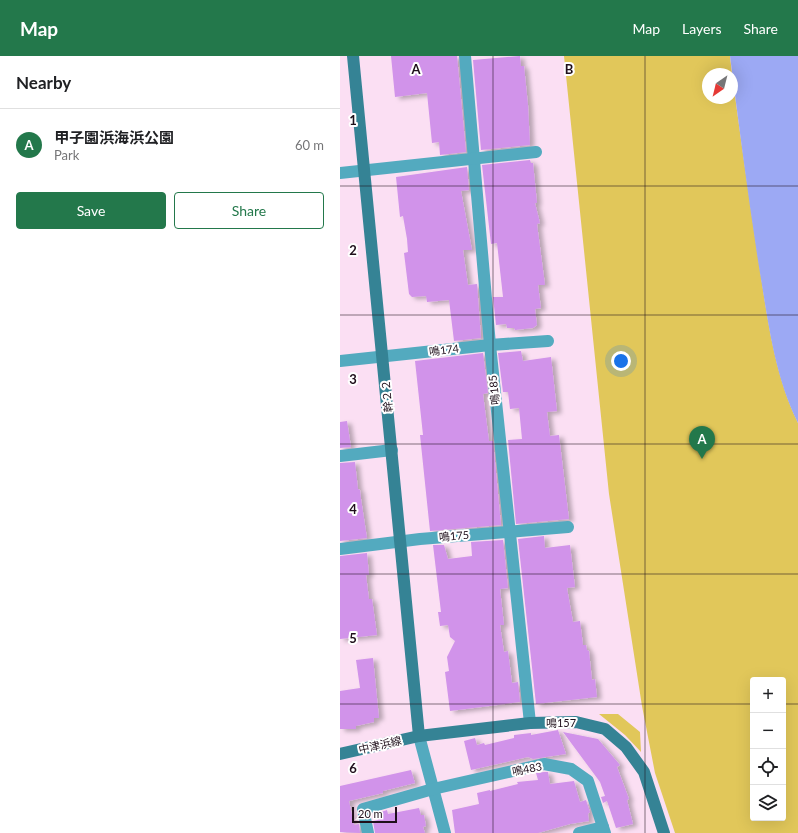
<!DOCTYPE html>
<meta charset="utf-8">
<style>
:root{--surface:#fff;--page:#f6f6f6;--text:#202124;--muted:#757577;--line:#e0e0e0;--accent:#23784b}
body{margin:0;font-family:Lato,"Noto Sans JP",sans-serif;background:var(--page);color:var(--text)}
.controls{position:absolute;right:12px;bottom:12px;display:grid;overflow:hidden;border-radius:4px;box-shadow:0 4px 16px #0002}
.controls button{width:36px;height:36px;display:grid;place-items:center;padding:0;border:0;border-bottom:1px solid var(--line);background:var(--surface);color:var(--text);font:20px sans-serif}
.compass{position:absolute;left:362px;top:12px;width:36px;height:36px;border-radius:50%;background:var(--surface);box-shadow:0 4px 16px #0002;rotate:215deg}
.scale{position:absolute;left:12px;bottom:10px;width:45px;box-sizing:border-box;padding-left:4px;border:2px solid #1f0f1b;border-top:0;font-size:11px;line-height:14px;white-space:nowrap;color:#1f0f1b;-webkit-text-stroke:3px #fff;paint-order:stroke}
.you{position:absolute;left:281px;top:305px;width:14px;height:14px;margin:-10px;border:3px solid #fff;border-radius:50%;background:#1a73e8;box-shadow:0 0 0 6px #1a73e833}
.badge{display:grid;place-items:center;width:26px;height:26px;border-radius:50%;background:var(--accent);color:#fff;font-size:13px;font-weight:700}
.pin{position:absolute;translate:-50% -33px;filter:drop-shadow(0 1px 2px #0008)}
.pin::after{content:'';position:absolute;top:21px;width:14px;height:12px;background:inherit;clip-path:polygon(0 0,100% 0,50% 100%)}
.list{margin:0;padding:0;list-style:none}
h2{display:flex;justify-content:space-between;align-items:center;height:52px;margin:0;padding:0 16px;font-size:17px}
h2 small{font-size:13px;font-weight:400;color:var(--muted)}
.list li{display:grid;grid-template-columns:26px 1fr auto;gap:12px;align-items:center;box-sizing:border-box;height:72px;padding:0 16px;border-top:1px solid var(--line)}
.list b{display:block;font-size:15px;white-space:nowrap}
.list p{margin:0;font-size:13px;white-space:nowrap;color:var(--muted)}
.list em{font-size:13px;font-style:normal;color:var(--muted)}
.actions{display:flex;gap:8px;padding:12px 16px}
.actions a{flex:1;padding:9px 0;border:1px solid var(--accent);border-radius:4px;text-align:center;font-size:14px;color:var(--accent)}
.actions .main{background:var(--accent);color:#fff}
.icon{flex:none;width:22px;height:22px;fill:none;stroke:currentColor;stroke-width:2;stroke-linecap:round;stroke-linejoin:round}
.map{position:relative;flex:none;width:458px;height:777px;overflow:hidden}
header{display:flex;align-items:center;gap:24px;box-sizing:border-box;height:56px;padding:0 20px;background:var(--accent);color:#fff}
header strong{font-size:19px}
nav{display:flex;gap:22px;margin-inline-start:auto;font-size:14px}
main{display:flex}
aside{flex:1;background:var(--surface)}
.map>svg:first-child{display:block}
.green{fill:#e1c75a;fill-rule:evenodd}
.water{fill:#9ca9f4}
.building{fill:#d193ea;filter:url(#shadow)}
.lines{fill:none;stroke-linecap:round;stroke-linejoin:round}
.street{stroke:#53aabf;stroke-width:12}
.secondary{stroke:#358395;stroke-width:12}
.grid{fill:none;stroke:#1f0f1b;stroke-width:1;stroke-opacity:0.55}
.labels{text-anchor:middle;stroke-width:4;stroke-linejoin:round;paint-order:stroke}
.street-label{font-size:11px;fill:#1f0f1b;stroke:#fff}
.grid-label{font-size:13px;text-anchor:middle;font-weight:bold;fill:#1f0f1b;stroke:#fff;stroke-width:4;stroke-linejoin:round;paint-order:stroke}
</style>
<header>
<strong>Map</strong>
<nav><a>Map</a><a>Layers</a><a>Share</a></nav>
</header>
<main>
<aside>
<h2>Nearby<small></small></h2>
<ul class="list">
<li><span class="badge">A</span><div><b>甲子園浜海浜公園</b><p>Park</p></div><em>60 m</em></li>
</ul>
<div class="actions"><a class="main">Save</a><a>Share</a></div>
</aside>
<div class="map">
<svg width="458" height="777" viewBox="0 0 458 777">
<defs>
<filter id="shadow"><feDropShadow dx="4.5" dy="2.5" stdDeviation="2" flood-color="#0004"/></filter>
</defs>
<rect width="100%" height="100%" fill="#fbdff3"/>
<g class="green">
<path d="M224,0H390L392,18H368V42H392V18C401,84 410,149 420,214C428,266 435,319 458,367V777H335L315,717L302,650L269,438ZM413,624H443V762H413Z"/>
<polygon points="259,658 278,658 300,676 301,696 285,679"/>
</g>
<path class="water" d="M390,0H458V367C434,319 428,264 419,211C408,141 399,70 390,0Z"/>
<g class="building">
<polygon points="51,0 117,0 126,96 100,99 99,86 92,87 87,37 55,41"/>
<polygon points="180,0 181,10 184,10 188,49 190,89 141,94 133,4"/>
<polygon points="190,104 191,107 193,107 197,147 195,147 200,167 197,168 205,229 198,229 201,252 195,253 197,269 193,272 175,274 174,272 167,272 166,268 156,269 153,241 163,241 157,187 151,188 142,109"/>
<polygon points="127,111 129,134 121,135 132,194 123,194 128,229 137,228 141,282 114,285 109,244 87,246 86,240 72,241 69,238 64,197 68,196 67,183 63,160 60,161 56,121"/>
<polygon points="181,295 183,305 211,301 217,355 207,356 210,380 219,379 229,463 176,468 168,384 182,383 179,352 170,353 168,336 163,336 158,297"/>
<polygon points="143,297 148,337 143,338 149,385 153,385 161,469 90,475 80,379 83,379 75,305"/>
<polygon points="7,365 11,391 0,392 0,366"/>
<polygon points="15,406 18,433 20,434 21,443 27,482 0,485 0,407"/>
<polygon points="204,480 205,492 230,489 235,531 227,532 233,566 240,565 243,589 246,589 247,594 249,595 252,624 255,623 257,641 196,648 178,483"/>
<polygon points="163,484 168,532 160,533 164,569 160,569 164,596 168,595 172,627 178,626 180,646 110,655 105,616 109,615 107,601 115,585 110,581 108,569 100,570 98,556 101,556 93,489 104,489 108,503 132,500 131,486"/>
<polygon points="27,497 29,519 26,519 29,543 32,543 37,579 0,583 0,500"/>
<polygon points="33,602 39,662 34,662 34,666 16,670 16,673 0,673 0,635 20,632 16,604"/>
<polygon points="218,674 226,698 193,703 188,701 131,714 124,685 135,682 137,689 144,687 145,689 174,682 174,679 191,677 191,679"/>
<polygon points="223,676 258,683 280,709 277,711 289,743 287,744 293,768 276,772 267,745 263,747 261,741 265,740 260,726"/>
<polygon points="71,714 75,727 43,735 43,737 9,745 14,769 19,768 20,777 0,776 0,730"/>
<polygon points="204,716 208,716 210,728 234,725 240,746 246,744 250,756 248,758 249,765 230,768 198,777 115,777 112,754 139,748 137,737 150,734 150,735 178,728 177,726 198,724 196,717"/>
<polygon points="79,752 81,759 84,759 86,770 83,771 85,777 35,777 33,765 38,764 41,756 47,754 48,758"/>
</g>
<g class="lines">
<g class="street">
<polyline points="125,0 150,289 190,667"/>
<polyline points="0,117 196,96"/>
<polyline points="0,305 150,289 208,285"/>
<polyline points="0,400 52,394"/>
<polyline points="0,493 80,483 228,471"/>
<polyline points="79,680 105,777"/>
<polyline points="28,777 23,753 93,733 204,708 231,713 248,725 265,777"/>
<polyline points="239,777 263,771"/>
</g>
<g class="secondary">
<polyline points="13,0 79,680"/>
<polyline points="0,698 79,680 190,667 236,666 265,673 286,691 304,716 324,777"/>
</g>
</g>
<path class="grid" d="M153,0V777M305,0V777M0,130H458M0,259H458M0,388H458M0,518H458M0,648H413M443,648H458"/>
<g class="labels">
<g class="street-label">
<text transform="translate(104 294) rotate(-7)" y="4">鳴174</text>
<text transform="translate(154 334) rotate(-96)" y="4">鳴185</text>
<text transform="translate(47 340) rotate(-95)" y="4">幹２２</text>
<text transform="translate(114 480) rotate(-5)" y="4">鳴175</text>
<text x="221" y="671">鳴157</text>
<text transform="translate(40 689) rotate(-13)" y="4">中津浜線</text>
<text transform="translate(187 713) rotate(-11)" y="4">鳴483</text>
</g>
</g>
<g class="grid-label">
<text x="76" y="18">A</text>
<text x="229" y="18">B</text>
<text x="13" y="69">1</text>
<text x="13" y="199">2</text>
<text x="13" y="328">3</text>
<text x="13" y="458">4</text>
<text x="13" y="587">5</text>
<text x="13" y="717">6</text>
</g>
</svg>
<div class="controls">
<button>+</button>
<button>−</button>
<button><svg class="icon" aria-label="locate" viewBox="0 0 24 24"><circle cx="12" cy="12" r="6"/><path d="M12 2v4M12 18v4M2 12h4M18 12h4"/></svg></button>
<button><svg class="icon" aria-label="layers" viewBox="0 0 24 24"><path d="M12 4l9 5-9 5-9-5zM3 14l9 5 9-5"/></svg></button>
</div>
<svg class="compass" viewBox="-18 -18 36 36"><path d="M0-13l5 13h-10z" fill="#e53935"/><path d="M0 13l5-13h-10z" fill="#757577"/></svg>
<div class="scale">20 m</div>
<div class="you"></div>
<div class="pin badge" style="left:362px;top:403px">A</div>
</div>
</main>
